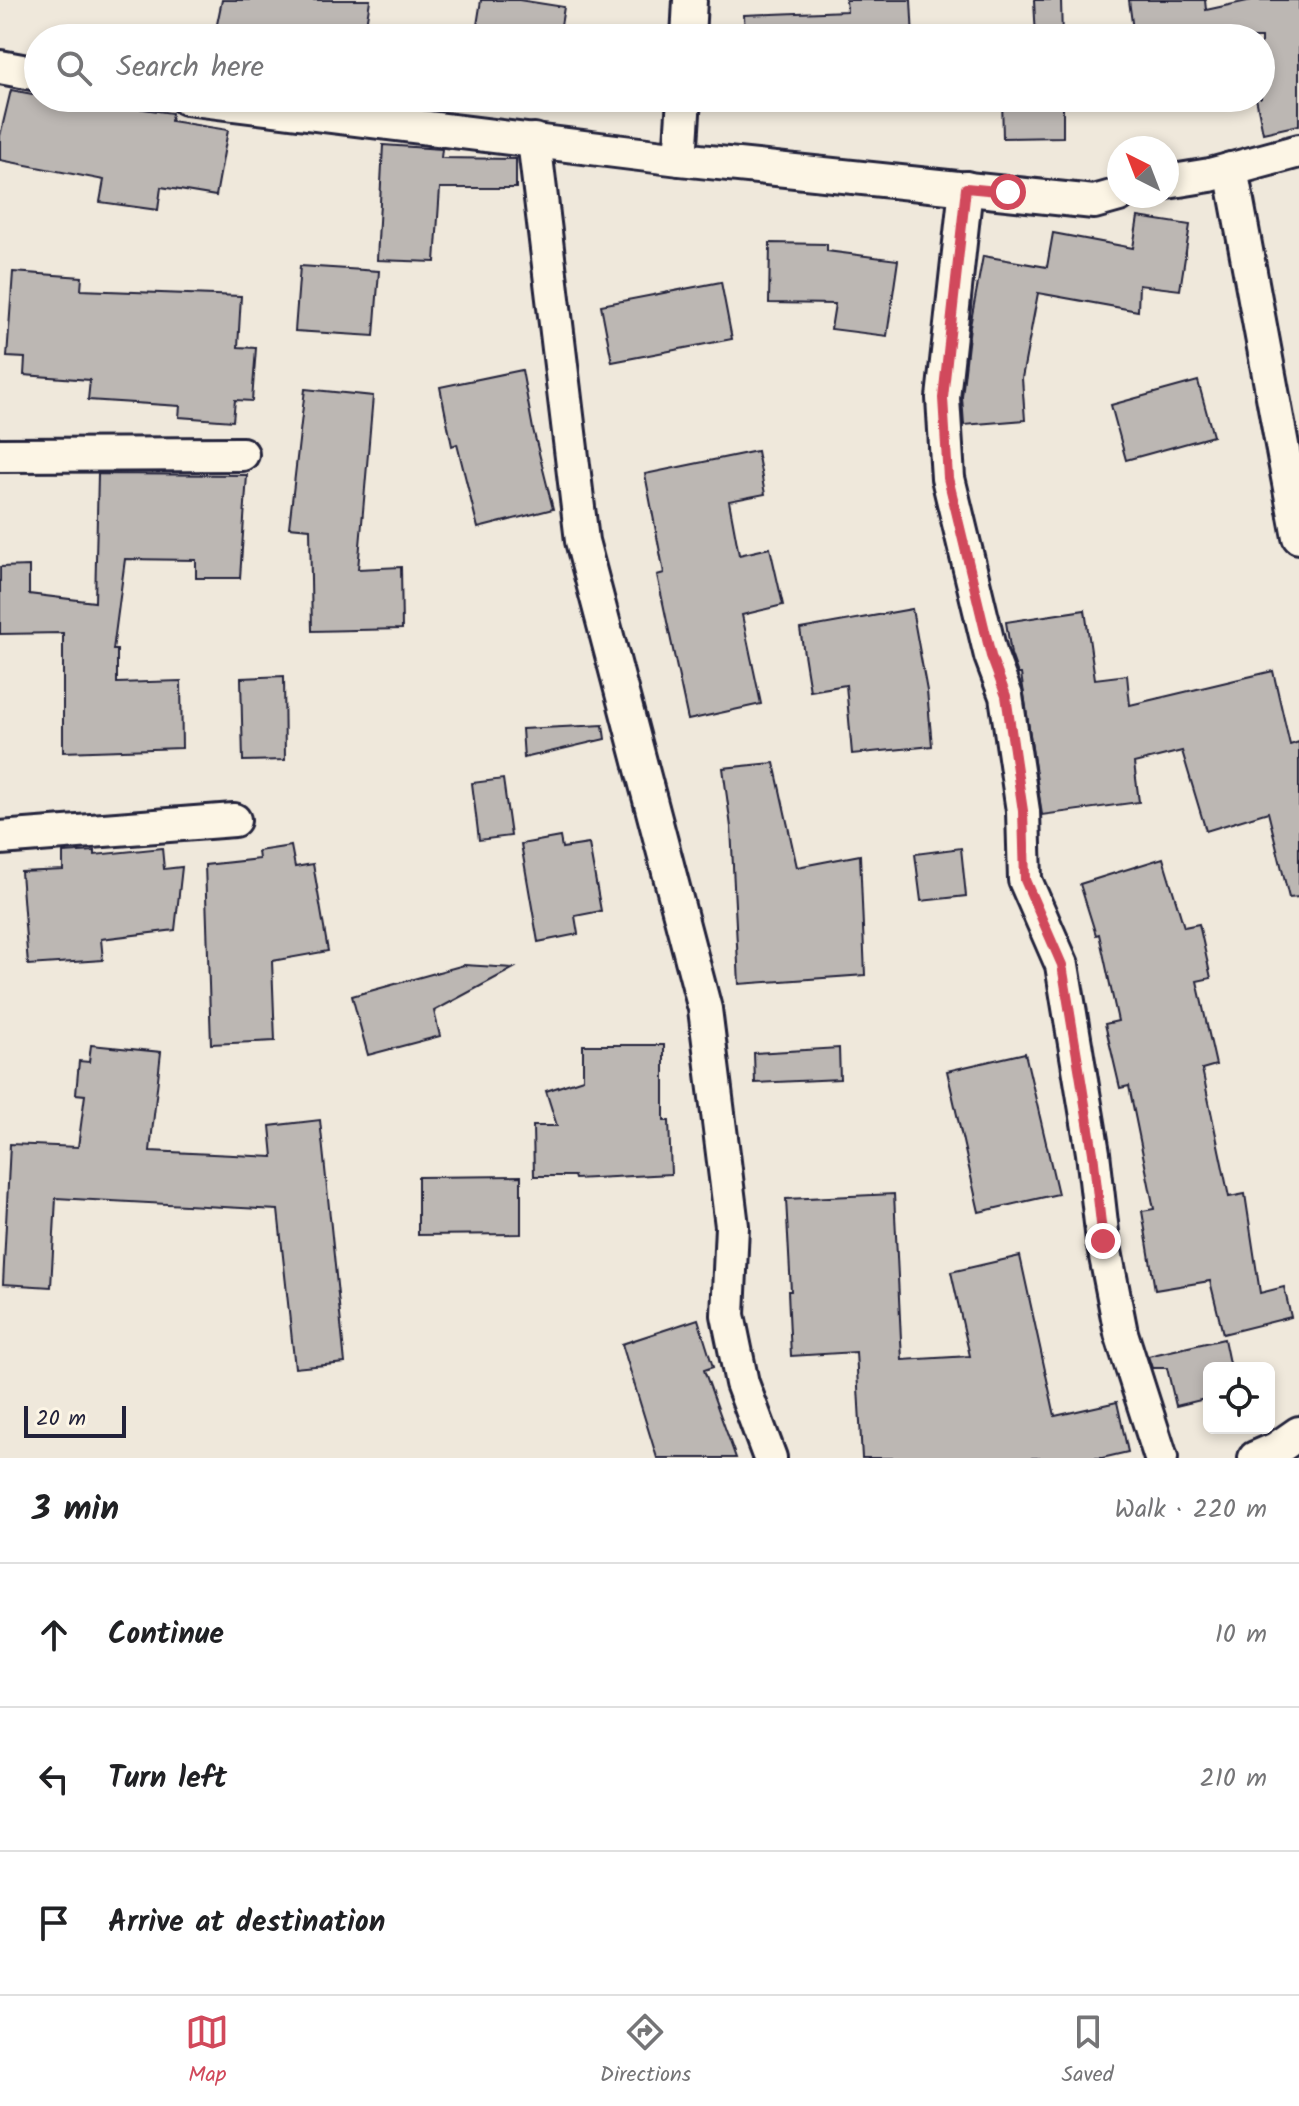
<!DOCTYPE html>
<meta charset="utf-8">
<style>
:root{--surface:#fff;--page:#f2f2f2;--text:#202124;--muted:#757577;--line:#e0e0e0;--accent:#d1495b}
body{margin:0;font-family:Kalam,sans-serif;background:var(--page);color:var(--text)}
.controls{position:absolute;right:24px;bottom:24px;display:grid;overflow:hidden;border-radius:12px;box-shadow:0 4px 12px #0003}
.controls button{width:72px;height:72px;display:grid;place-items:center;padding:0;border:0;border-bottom:2px solid var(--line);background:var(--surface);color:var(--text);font:40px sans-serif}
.compass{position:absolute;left:1107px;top:136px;width:72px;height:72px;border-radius:50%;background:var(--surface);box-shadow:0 4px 12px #0003;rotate:318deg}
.scale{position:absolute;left:24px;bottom:20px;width:102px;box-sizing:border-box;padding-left:8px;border:4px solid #22223b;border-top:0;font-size:22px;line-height:28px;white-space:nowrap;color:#22223b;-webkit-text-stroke:6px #fcf5e5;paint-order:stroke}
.stop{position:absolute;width:24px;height:24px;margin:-18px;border:6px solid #d1495b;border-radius:50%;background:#fff}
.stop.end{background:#d1495b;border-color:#fff;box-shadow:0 2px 8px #0008}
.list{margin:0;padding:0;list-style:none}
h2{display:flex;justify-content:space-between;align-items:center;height:104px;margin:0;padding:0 32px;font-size:34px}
h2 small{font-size:26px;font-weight:400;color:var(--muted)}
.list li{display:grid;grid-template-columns:52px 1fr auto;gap:24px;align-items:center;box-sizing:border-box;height:144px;padding:0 32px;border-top:2px solid var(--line)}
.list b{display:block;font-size:30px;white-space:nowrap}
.list em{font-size:26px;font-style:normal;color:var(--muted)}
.icon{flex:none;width:44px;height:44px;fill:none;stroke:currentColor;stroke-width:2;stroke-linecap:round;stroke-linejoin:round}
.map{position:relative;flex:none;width:1299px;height:1458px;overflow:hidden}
.search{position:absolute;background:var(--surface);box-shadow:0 4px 12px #0003;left:24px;right:24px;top:24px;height:88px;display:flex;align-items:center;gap:20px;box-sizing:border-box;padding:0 28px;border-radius:44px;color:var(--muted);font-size:30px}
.sheet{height:536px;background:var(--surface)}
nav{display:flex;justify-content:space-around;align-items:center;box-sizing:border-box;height:112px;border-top:2px solid var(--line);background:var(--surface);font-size:22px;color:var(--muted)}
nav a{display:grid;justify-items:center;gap:4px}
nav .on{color:var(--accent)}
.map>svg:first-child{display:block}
.building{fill:#bcb7b3;stroke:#22223b;stroke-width:2}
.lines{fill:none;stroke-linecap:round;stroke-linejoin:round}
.minor-casing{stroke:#22223b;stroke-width:38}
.minor{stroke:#fcf5e5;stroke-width:32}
.route{stroke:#d1495b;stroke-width:10}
</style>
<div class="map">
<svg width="1299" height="1458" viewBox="0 0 1299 1458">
<rect width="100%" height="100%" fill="#efe8db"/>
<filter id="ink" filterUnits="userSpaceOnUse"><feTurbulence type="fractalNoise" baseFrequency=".0125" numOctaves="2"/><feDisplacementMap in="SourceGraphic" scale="16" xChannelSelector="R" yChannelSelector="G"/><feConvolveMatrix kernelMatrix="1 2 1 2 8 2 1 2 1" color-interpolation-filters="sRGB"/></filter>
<g filter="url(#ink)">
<g class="building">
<polygon points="222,0 370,0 364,38 260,38 216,29"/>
<polygon points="481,0 519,0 564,7 559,38 475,38"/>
<polygon points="846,0 911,0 913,38 745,38 744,15 847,11"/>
<polygon points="1034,0 1061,0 1062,38 1036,38"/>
<polygon points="1129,0 1205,0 1206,10 1252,0 1299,0 1299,125 1263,133 1256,98 1261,98 1261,38 1134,38"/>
<polygon points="11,90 38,95 38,98 52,98 114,110 115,105 172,113 171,121 228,130 216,196 161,187 158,210 100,202 104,180 0,160 0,136"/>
<polygon points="1002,98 1063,98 1063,137 1003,138"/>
<polygon points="383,145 442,149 441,158 516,159 516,188 440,188 435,262 377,260"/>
<polygon points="1138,217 1190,225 1180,290 1139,285 1138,311 1038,293 1022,378 1025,420 964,425 962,397 970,326 983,256 1047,267 1053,233 1133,248"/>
<polygon points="770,243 827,244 827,251 898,260 887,336 831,329 835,304 769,303"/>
<polygon points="300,266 379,271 374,336 295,331"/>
<polygon points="13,272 82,277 81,290 241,296 238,347 256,348 252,401 235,400 233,421 179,417 180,406 88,400 90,380 24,375 25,358 7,357"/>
<polygon points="721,282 732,339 612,362 601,305"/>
<polygon points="522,370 533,429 553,509 478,528 457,444 452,446 440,387"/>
<polygon points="1198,381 1213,436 1126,460 1111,405"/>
<polygon points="305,389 373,396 358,569 401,567 402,629 312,631 310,529 289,527"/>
<polygon points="757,451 765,494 729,501 739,555 770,548 783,605 742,615 761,704 688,720 657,575 664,573 645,474"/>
<polygon points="98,474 247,475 240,578 196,578 196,560 125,559 113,650 117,650 117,683 181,681 182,748 63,752 63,633 0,634 0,567 29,566 29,594 95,602"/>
<polygon points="912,609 927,691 932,746 852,754 846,685 810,691 800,629"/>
<polygon points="1085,610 1095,679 1127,675 1130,705 1273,671 1290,745 1299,742 1299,897 1289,898 1268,812 1206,831 1182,751 1134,763 1139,802 1042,815 1021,674 1018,674 1011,654 1006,622"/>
<polygon points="284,676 285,760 243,761 241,678"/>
<polygon points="603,725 605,739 524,758 522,729"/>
<polygon points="774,763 797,867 860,855 865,975 739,984 731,827 723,768"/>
<polygon points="503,779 511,836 479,840 472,783"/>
<polygon points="560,837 562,848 589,844 601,911 575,916 578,934 538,942 521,844"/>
<polygon points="291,846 295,867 313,864 328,951 272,961 275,1041 211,1044 205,865 259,859 258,851"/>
<polygon points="162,848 164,869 182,867 175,930 101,939 103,960 28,965 21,872 63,870 63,853 95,851 95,855"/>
<polygon points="961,848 966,896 921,901 915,854"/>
<polygon points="1163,858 1184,927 1199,924 1211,978 1197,981 1216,1065 1202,1069 1229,1197 1245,1194 1260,1293 1284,1287 1291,1317 1223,1334 1210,1281 1155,1290 1142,1211 1154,1209 1129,1086 1120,1088 1105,1024 1118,1021 1099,934 1096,935 1080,884"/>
<polygon points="464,965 514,968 434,1011 440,1036 368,1055 352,996"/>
<polygon points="91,1045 161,1052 150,1151 273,1157 270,1126 320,1120 345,1363 295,1368 278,1210 56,1198 51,1287 3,1284 10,1144 78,1147 85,1095 76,1094 79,1061 89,1062"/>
<polygon points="583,1045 664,1045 664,1121 669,1121 671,1174 575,1179 574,1176 534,1176 533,1126 557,1126 546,1091 583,1079"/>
<polygon points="839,1048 840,1079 755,1083 754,1053"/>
<polygon points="1025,1053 1058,1194 979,1212 947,1071"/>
<polygon points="521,1176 521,1234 418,1235 418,1177"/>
<polygon points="894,1194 902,1360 970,1356 951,1272 1020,1256 1055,1416 1117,1402 1128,1452 1102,1458 862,1458 856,1352 791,1356 788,1291 791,1291 786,1199"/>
<polygon points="698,1319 713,1367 704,1370 736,1458 657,1458 622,1344"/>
<polygon points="1224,1339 1230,1368 1209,1368 1209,1398 1176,1406 1167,1368 1152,1368 1148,1356"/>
</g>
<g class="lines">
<g class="minor-casing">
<g id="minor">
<polyline points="688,38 690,0"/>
<polyline points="0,67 38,74"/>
<polyline points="186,98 680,159 1094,202 1119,195"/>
<polyline points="534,140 582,541 705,1009 732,1226 728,1315 742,1383 770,1458"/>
<polyline points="680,159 684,98"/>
<polyline points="1231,169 1299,537"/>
<polyline points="1167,182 1210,175 1299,151"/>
<polyline points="966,188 943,398 948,478 991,656 1006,696 1023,811 1025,880 1062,965 1093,1153 1103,1241 1121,1333 1161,1458"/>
<polyline points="0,455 242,454"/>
<polyline points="0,838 234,820"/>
<polyline points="1255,1458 1276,1449 1299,1433"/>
</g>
</g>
<use href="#minor" class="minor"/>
</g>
</g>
<g class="lines" filter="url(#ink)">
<polyline class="route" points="1008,192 966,188 943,398 948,478 991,656 1006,696 1023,811 1025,880 1062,965 1093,1153 1103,1241"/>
</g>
</svg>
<div class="controls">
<button><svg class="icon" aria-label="locate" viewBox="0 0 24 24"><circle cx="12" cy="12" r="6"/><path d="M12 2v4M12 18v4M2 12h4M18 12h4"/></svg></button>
</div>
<svg class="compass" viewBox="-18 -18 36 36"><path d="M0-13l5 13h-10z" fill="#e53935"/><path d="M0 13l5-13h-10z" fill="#757577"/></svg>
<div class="scale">20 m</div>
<div class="stop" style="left:1008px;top:192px"></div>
<div class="stop end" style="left:1103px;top:1241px"></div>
<div class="search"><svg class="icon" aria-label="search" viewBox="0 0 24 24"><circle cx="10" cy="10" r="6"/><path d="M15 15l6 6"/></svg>Search here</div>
</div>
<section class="sheet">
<h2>3 min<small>Walk · 220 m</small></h2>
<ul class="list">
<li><svg class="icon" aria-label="ahead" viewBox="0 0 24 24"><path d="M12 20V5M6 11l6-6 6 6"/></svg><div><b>Continue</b></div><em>10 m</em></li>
<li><svg class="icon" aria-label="left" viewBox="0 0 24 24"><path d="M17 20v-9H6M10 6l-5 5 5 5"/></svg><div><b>Turn left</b></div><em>210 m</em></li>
<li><svg class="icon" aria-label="arrive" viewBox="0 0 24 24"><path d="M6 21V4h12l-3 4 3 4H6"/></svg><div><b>Arrive at destination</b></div></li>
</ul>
</section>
<nav>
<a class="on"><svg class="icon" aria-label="map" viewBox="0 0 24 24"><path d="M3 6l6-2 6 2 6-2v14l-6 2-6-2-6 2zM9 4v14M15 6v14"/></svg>Map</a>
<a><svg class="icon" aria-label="directions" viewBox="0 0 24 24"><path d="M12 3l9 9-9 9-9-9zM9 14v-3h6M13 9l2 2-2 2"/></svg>Directions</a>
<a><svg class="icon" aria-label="saved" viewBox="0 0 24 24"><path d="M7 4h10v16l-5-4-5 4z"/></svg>Saved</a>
</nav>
